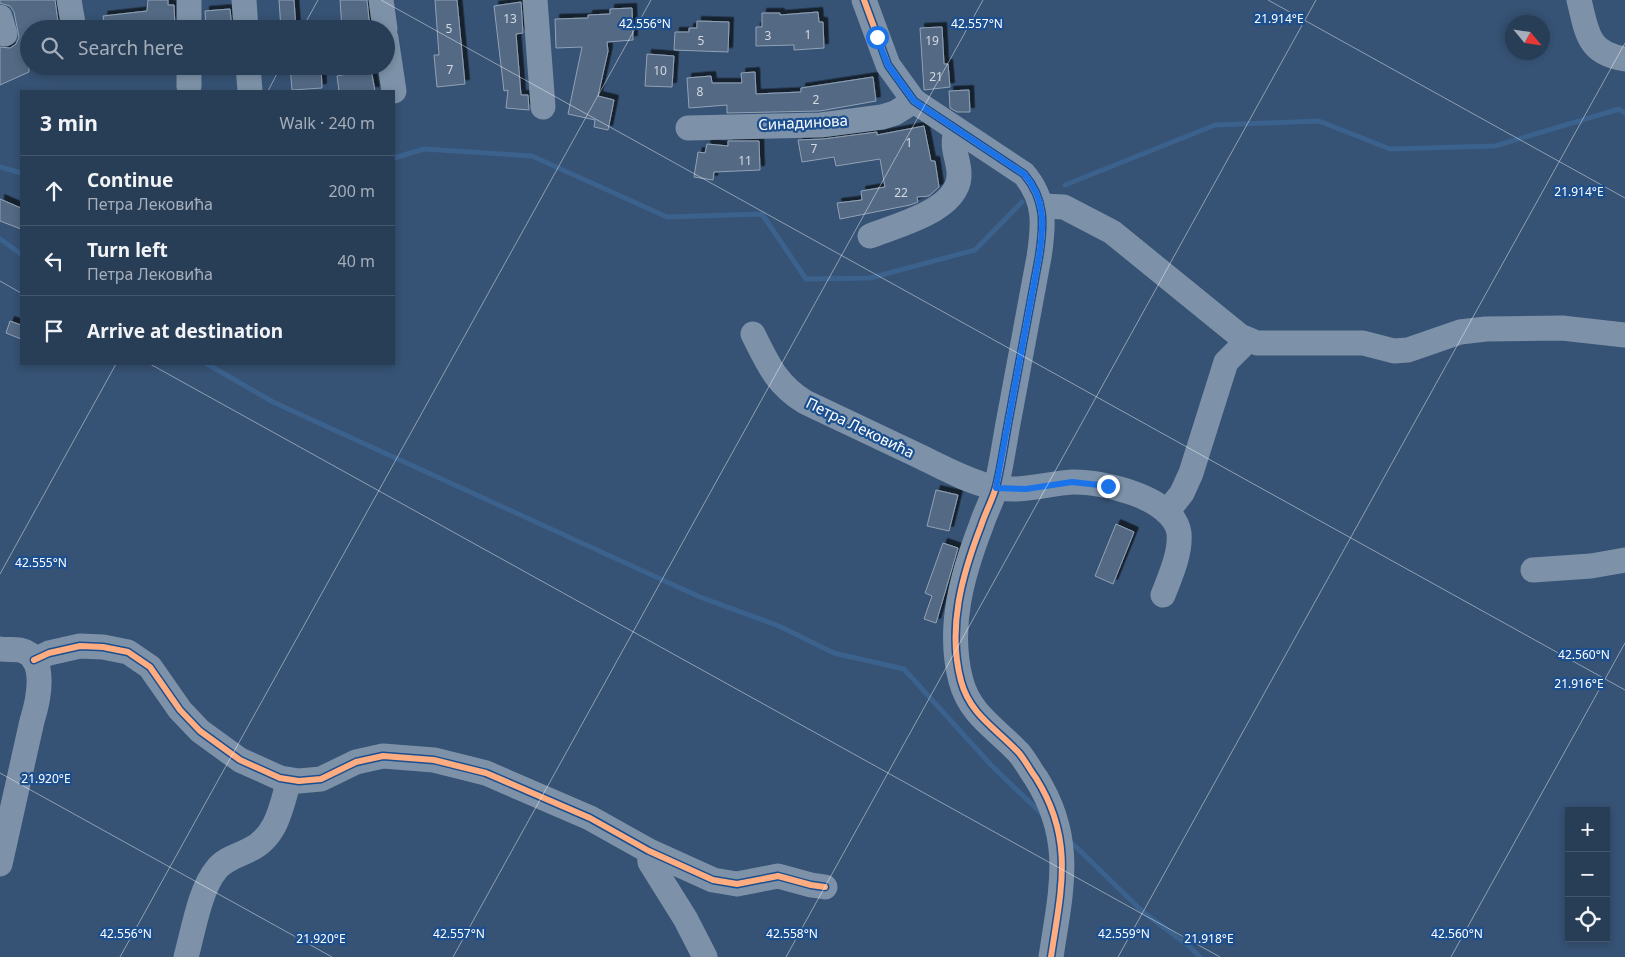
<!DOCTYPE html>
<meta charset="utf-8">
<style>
:root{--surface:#283e57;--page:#344961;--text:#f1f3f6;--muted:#a5aeba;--line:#44576d}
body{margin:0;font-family:"Noto Sans",sans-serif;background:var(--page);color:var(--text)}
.controls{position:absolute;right:15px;bottom:15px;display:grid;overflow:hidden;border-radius:0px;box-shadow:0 2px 8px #0003}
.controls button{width:45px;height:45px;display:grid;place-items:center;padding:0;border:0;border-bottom:1px solid var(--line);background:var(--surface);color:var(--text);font:25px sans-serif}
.compass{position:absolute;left:1505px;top:15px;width:45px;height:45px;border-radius:50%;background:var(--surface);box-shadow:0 2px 8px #0003;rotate:119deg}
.stop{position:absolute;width:15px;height:15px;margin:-11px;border:4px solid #1a73e8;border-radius:50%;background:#fff}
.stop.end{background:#1a73e8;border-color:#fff;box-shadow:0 1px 5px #0008}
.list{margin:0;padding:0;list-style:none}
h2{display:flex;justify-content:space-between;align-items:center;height:65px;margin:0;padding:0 20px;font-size:21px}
h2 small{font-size:16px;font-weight:400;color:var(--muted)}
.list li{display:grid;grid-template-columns:32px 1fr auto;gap:15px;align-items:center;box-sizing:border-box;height:70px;padding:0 20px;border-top:1px solid var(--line)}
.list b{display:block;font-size:19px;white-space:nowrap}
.list p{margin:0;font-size:16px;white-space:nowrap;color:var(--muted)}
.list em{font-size:16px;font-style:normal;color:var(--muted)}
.icon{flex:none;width:28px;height:28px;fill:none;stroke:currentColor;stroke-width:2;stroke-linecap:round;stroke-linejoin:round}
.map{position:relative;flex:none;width:1625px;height:957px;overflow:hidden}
.search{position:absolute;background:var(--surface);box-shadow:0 2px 8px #0003;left:20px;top:20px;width:375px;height:55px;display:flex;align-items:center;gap:12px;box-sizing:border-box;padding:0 18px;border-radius:28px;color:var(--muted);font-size:19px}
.panel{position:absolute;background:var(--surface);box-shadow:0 2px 8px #0003;left:20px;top:90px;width:375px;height:275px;border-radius:0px}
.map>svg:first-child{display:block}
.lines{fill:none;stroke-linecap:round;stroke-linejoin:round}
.stream{stroke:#3b618d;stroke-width:5}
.building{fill:#526984;stroke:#92a2b6;filter:url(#shadow)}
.minor{stroke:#7d92a8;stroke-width:25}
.cycleway-casing{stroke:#1b4f8f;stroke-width:9}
.cycleway{stroke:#ffac80;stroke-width:6}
.route{stroke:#1a73e8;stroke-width:6}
.ticks{fill:none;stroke:#fff;stroke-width:1;stroke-opacity:0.45}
.labels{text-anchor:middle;stroke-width:4.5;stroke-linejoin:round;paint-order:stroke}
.number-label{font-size:12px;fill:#d4dae0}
.street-label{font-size:15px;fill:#fff;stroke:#1b4f8f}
.ticks-label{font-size:12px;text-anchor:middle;fill:#fff;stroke:#1b4f8f;stroke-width:4.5;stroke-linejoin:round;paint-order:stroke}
</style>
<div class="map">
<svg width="1625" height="957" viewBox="0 0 1625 957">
<defs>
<filter id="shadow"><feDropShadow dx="4.5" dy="-4.5" stdDeviation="0" flood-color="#0009"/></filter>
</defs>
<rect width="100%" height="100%" fill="#365274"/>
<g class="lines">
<g class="stream">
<polyline points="394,158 424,149 532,156 667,217 762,214 806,279 870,278 975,250 1022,202"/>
<polyline points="0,167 21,173"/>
<polyline points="1065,185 1215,125 1319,121 1390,149 1495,146 1619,109 1625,113"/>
<polyline points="0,239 21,254"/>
<polyline points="207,364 273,402 700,597 779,626 834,653 904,669 991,765 1042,814"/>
<polyline points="1073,844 1143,912 1189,946 1200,957"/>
</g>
</g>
<g class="building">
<polygon points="0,0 55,0 59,29 29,29 29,72 0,85 0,47 10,48 16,44 19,37 14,12 10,6 0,3"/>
<polygon points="148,0 168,0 168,5 174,5 175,27 105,29 103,16 147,11"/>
<polygon points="279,0 294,0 296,29 281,29"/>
<polygon points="340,0 367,0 370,29 342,29"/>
<polygon points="435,0 457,0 465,84 437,87 434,55 439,55"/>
<polygon points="521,2 523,33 516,34 521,95 528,95 529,110 506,108 508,90 504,91 494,6"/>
<polygon points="632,8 633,40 607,42 608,51 598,96 614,100 608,130 594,127 595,120 568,114 582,47 556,48 555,19 588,18 588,15 610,14 610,9"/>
<polygon points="230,9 232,29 206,29 205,11"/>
<polygon points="818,12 819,22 823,22 824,48 794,50 794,45 756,46 756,27 762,27 762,13 780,13 780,15"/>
<polygon points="697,21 729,22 728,52 674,50 675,32 689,32 689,28 697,28"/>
<polygon points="942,27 944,64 948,64 950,87 924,90 920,28"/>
<polygon points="647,54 674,56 672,87 645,86"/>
<polygon points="290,66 321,66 322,88 292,90"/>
<polygon points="371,69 375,91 339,91 337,76"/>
<polygon points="755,72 756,94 801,92 801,88 873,77 876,101 820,111 727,113 727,105 689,108 687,78 711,76 712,83 742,83 741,73"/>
<polygon points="969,90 970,112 957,112 950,108 949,91"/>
<polygon points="924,126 931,161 935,161 939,187 929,196 917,197 918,202 910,205 840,219 837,203 862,200 861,191 885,187 880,159 836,166 834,157 802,162 798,140 823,139 877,132 877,135"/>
<polygon points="728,141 759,141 760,170 714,172 713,180 694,177 698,152 705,153 707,144 728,146"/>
<polygon points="0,199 21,208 21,229 0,221"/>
<polygon points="10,321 21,325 21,339 6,333"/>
<polygon points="936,490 958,495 949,531 927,526"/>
<polygon points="1116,524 1134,532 1113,584 1095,576"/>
<polygon points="943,543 958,548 936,623 924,619 932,596 925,593"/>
</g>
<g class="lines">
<g class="minor">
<polyline points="69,0 74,29"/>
<polyline points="244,0 246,29"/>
<polyline points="381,0 385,29"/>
<polyline points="535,0 543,107"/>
<path d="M864,0L888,65L914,101L1024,174C1046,200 1044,225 1039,257C1029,309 1020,361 1010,413C1005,438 1002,463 996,487C992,501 985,513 981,526C962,575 947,628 961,681C970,715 997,729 1019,753C1025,760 1030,770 1036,778C1075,840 1061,890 1051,957"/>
<path d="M1579,0C1587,32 1587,53 1625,59"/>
<polyline points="0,17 5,34"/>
<polyline points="189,29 189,0"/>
<polyline points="386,38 394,91"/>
<polyline points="248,66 250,91"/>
<polyline points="189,86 189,66"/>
<polyline points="688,128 821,125 882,117 895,113 914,101"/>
<polyline points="1042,206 1064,207 1112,232 1240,336 1257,343 1363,343 1394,351 1408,350 1460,332 1486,329 1562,328 1625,335"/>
<path d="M870,236C897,225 962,210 959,172C958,157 950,144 957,130"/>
<path d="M753,334C768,364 776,384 805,402C843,420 881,438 919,456C942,467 965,480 989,486C1017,494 1044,484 1072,482C1101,481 1174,497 1179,533C1181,553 1170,577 1163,595"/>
<polyline points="1167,512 1182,493 1191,473 1226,362 1248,340"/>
<polyline points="1533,570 1591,566 1625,560"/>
<path d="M0,649C6,650 14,649 20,650C49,656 38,702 32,721L0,864"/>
<polyline points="34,660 49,653 80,646 103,647 128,652 150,667 180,710 200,731 240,760 280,778 299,781 321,779 356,762 383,756 434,760 486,773 590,818 649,851 713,880 737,884 778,876 811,885 825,887"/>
<polyline points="649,851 650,862 685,918 705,957"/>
<path d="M186,957C193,932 200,889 216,870C224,859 237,856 249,850C277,837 281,808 289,780"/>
</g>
<g class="cycleway-casing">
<g id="cycleway">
<path d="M864,0L888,65L914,101L1024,174C1046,200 1044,225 1039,257C1029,309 1020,361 1010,413C1005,438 1002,463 996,487C992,501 985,513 981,526C962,575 947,628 961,681C970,715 997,729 1019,753C1025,760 1030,770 1036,778C1075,840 1061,890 1051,957"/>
<polyline points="34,660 49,653 80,646 103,647 128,652 150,667 180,710 200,731 240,760 280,778 299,781 321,779 356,762 383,756 434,760 486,773 590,818 649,851 713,880 737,884 778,876 811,885 825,887"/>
</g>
</g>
<use href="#cycleway" class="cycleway"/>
</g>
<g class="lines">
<path class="route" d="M877,37L888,65L914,101L1024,174C1046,199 1044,225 1039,257L996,488L1026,489L1072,482L1108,486"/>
</g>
<path class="ticks" d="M381,0L1625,690M1268,0L1625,198M302,29L318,0M268,91L281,66M0,281L21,293M150,364L1220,957M0,574L116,364M0,773L332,957M120,957L651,0M453,957L983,0M786,957L1316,0M1118,957L1625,43M1451,957L1625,643"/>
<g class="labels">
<g class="number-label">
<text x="510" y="23">13</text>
<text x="449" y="33">5</text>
<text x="808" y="39">1</text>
<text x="768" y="40">3</text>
<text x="701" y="45">5</text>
<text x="932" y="45">19</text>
<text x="450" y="74">7</text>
<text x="660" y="75">10</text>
<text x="936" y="81">21</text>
<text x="700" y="96">8</text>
<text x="816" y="104">2</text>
<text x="909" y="147">1</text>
<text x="814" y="153">7</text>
<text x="745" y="165">11</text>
<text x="901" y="197">22</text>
</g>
<g class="street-label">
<text transform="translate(803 123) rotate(-3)" y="5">Синадинова</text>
<text transform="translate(860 428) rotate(26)" y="5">Петра Лековића</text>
</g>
</g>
<g class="ticks-label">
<text x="1279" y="23">21.914°E</text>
<text x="645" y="28">42.556°N</text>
<text x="977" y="28">42.557°N</text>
<text x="1579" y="196">21.914°E</text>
<text x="41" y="567">42.555°N</text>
<text x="1584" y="659">42.560°N</text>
<text x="1579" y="688">21.916°E</text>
<text x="46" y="783">21.920°E</text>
<text x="126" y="938">42.556°N</text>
<text x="459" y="938">42.557°N</text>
<text x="792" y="938">42.558°N</text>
<text x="1124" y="938">42.559°N</text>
<text x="1457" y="938">42.560°N</text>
<text x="321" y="943">21.920°E</text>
<text x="1209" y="943">21.918°E</text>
</g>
</svg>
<div class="controls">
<button>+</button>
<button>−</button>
<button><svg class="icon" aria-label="locate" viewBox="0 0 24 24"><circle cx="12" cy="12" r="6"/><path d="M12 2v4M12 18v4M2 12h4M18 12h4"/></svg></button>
</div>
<svg class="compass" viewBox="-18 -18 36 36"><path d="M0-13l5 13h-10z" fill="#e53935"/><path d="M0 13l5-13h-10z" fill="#a5aeba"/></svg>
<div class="stop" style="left:877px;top:37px"></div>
<div class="stop end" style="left:1108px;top:486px"></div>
<div class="search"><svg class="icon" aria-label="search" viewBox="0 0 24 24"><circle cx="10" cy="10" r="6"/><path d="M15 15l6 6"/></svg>Search here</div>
<section class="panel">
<h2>3 min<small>Walk · 240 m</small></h2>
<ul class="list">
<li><svg class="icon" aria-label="ahead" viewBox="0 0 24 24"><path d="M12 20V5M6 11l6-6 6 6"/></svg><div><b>Continue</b><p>Петра Лековића</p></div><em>200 m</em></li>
<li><svg class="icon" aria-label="left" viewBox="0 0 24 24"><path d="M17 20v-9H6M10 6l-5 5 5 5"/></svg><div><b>Turn left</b><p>Петра Лековића</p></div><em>40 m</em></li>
<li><svg class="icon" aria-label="arrive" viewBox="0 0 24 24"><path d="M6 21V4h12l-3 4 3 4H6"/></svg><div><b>Arrive at destination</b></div></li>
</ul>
</section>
</div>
